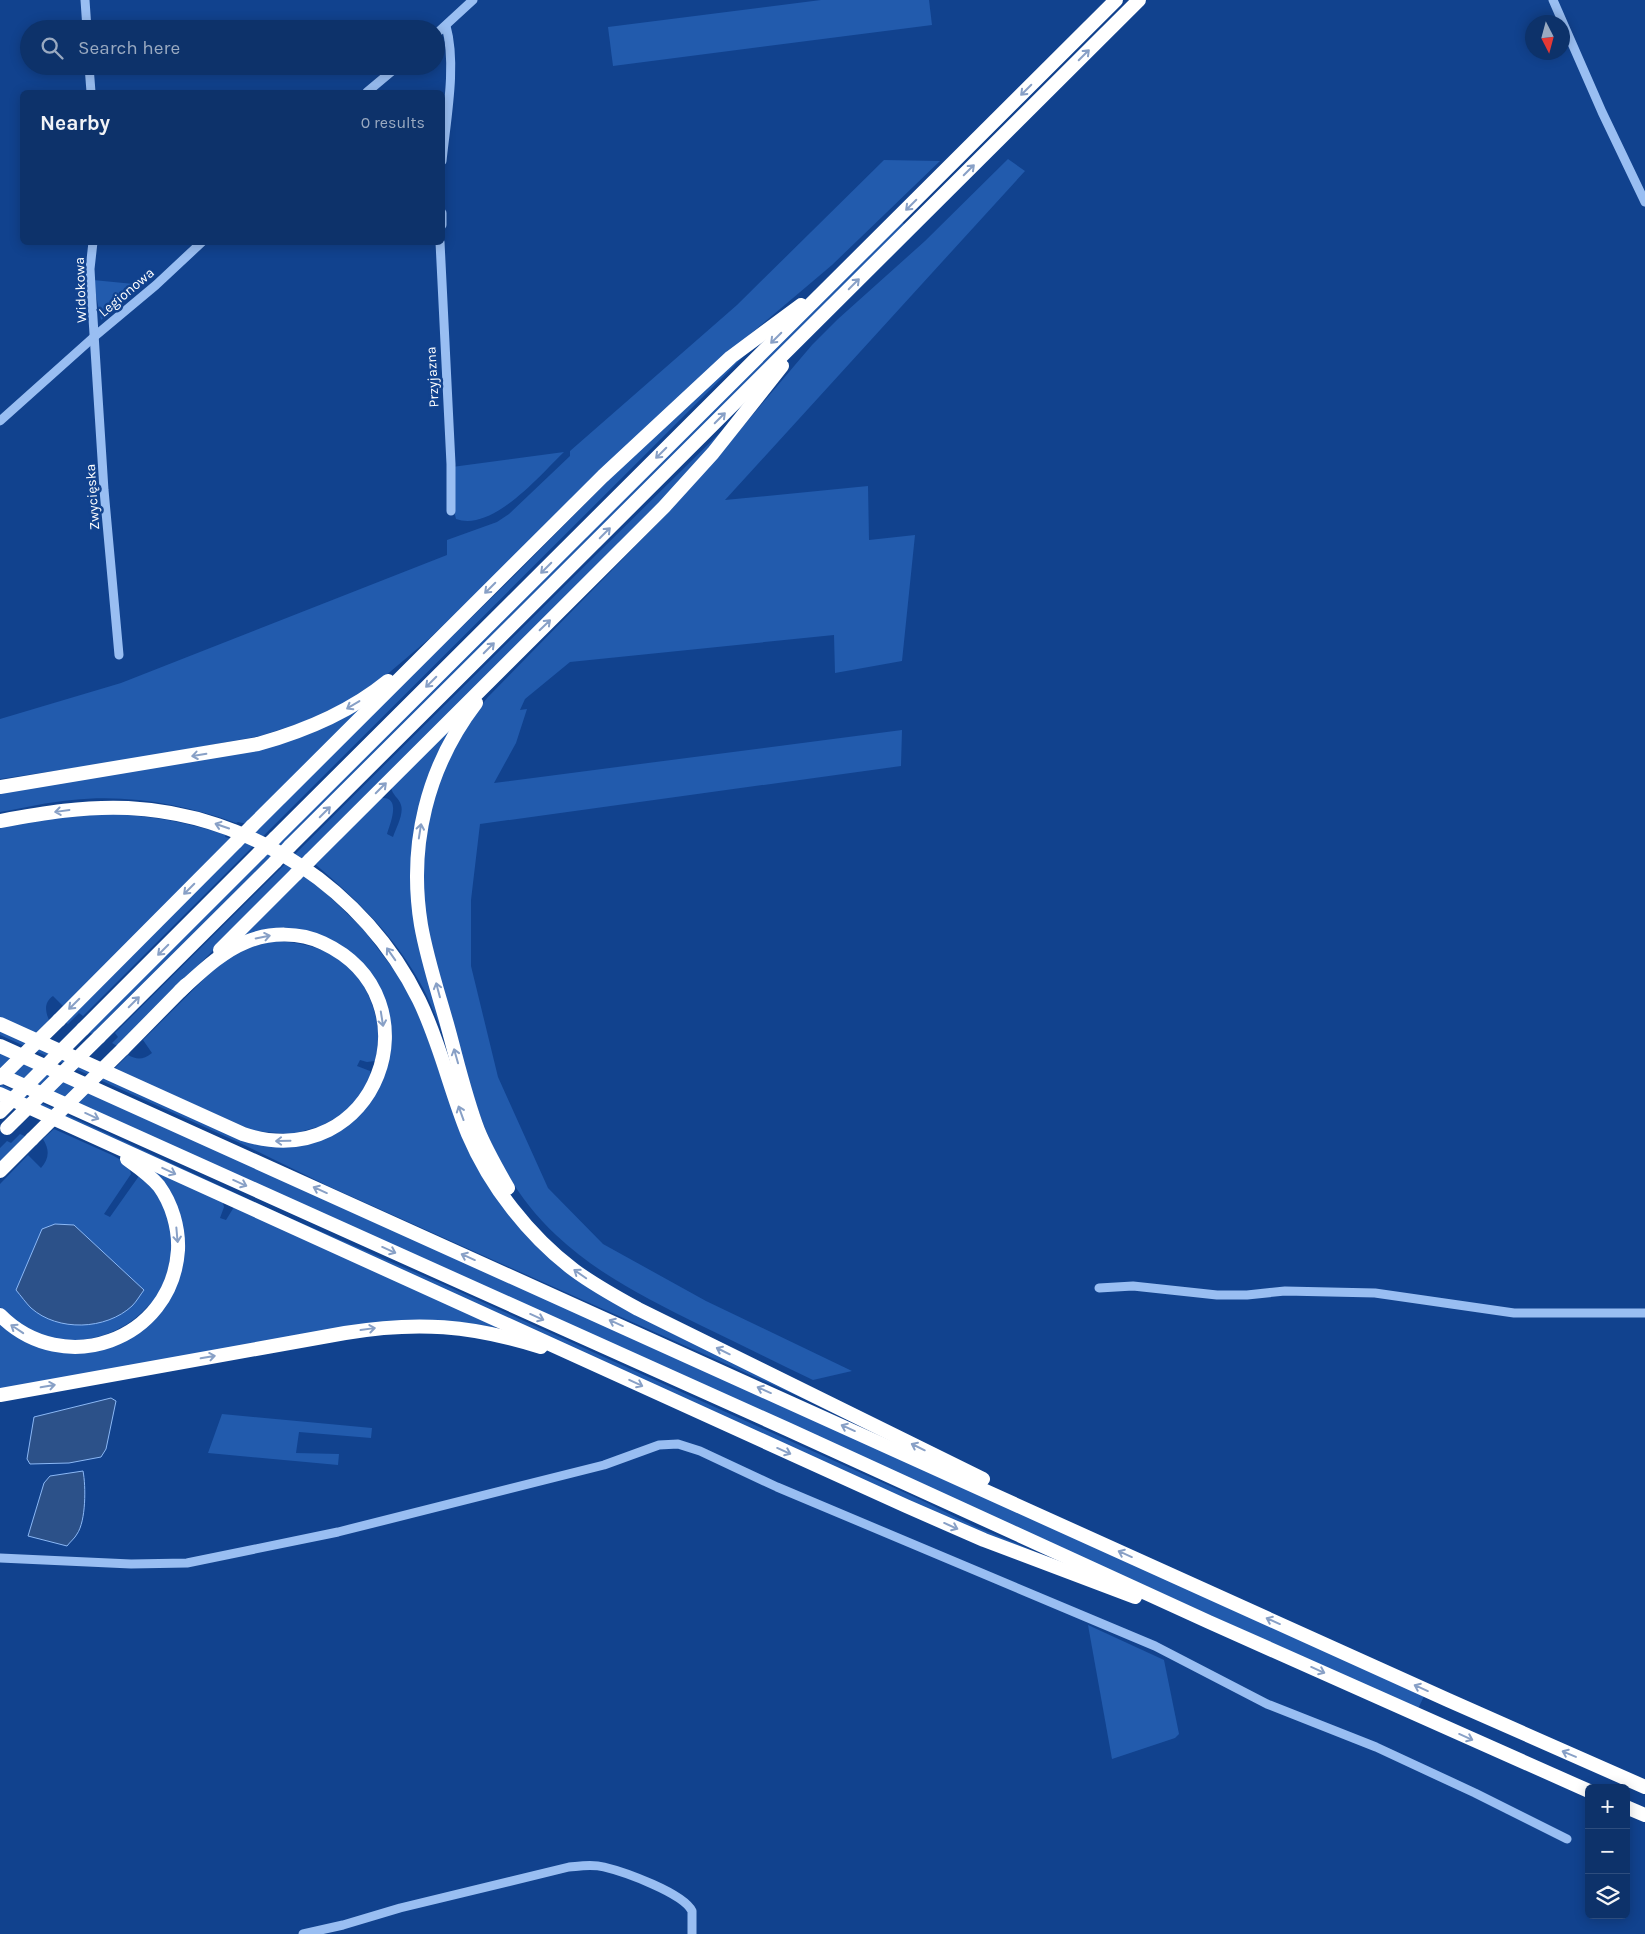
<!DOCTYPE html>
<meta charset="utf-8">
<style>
:root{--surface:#0d326a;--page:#1b3e72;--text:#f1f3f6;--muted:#9aaac1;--line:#2d4d7e}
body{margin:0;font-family:Karla,sans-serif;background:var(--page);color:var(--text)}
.controls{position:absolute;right:15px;bottom:15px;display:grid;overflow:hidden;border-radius:8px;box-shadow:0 2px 12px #0003}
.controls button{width:45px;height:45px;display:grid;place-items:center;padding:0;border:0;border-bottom:1px solid var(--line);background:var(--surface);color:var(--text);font:25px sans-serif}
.compass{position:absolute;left:1525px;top:15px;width:45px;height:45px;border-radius:50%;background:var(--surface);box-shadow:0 2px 12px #0003;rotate:174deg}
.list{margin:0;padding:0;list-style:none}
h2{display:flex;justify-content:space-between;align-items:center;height:65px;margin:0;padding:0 20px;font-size:21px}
h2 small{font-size:16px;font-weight:400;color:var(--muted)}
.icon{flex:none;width:28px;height:28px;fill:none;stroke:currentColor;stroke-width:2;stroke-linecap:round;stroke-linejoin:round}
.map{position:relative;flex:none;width:1645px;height:1934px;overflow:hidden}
.search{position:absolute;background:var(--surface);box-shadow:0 2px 12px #0003;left:20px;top:20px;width:425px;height:55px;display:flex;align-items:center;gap:12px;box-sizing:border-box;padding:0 18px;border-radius:28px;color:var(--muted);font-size:19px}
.panel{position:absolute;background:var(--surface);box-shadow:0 2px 12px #0003;left:20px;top:90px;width:425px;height:155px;border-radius:8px}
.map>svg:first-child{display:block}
.green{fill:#225bad}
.water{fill:#2c5189;stroke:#8bb8f6}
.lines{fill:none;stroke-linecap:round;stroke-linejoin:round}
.minor{stroke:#99bef2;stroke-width:9}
.highway{stroke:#fff;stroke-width:14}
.highway-bridge{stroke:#fff;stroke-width:14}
.oneway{stroke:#88a0c6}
.labels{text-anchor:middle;stroke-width:5;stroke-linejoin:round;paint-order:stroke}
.street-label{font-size:14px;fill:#fff;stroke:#11428e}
</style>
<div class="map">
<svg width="1645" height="1934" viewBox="0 0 1645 1934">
<rect width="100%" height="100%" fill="#11428e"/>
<g class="green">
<polygon points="821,0 929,0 932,25 613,66 608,27"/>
<path d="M1008,159L1025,171L725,500L868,486L869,540L915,535L902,661L835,673L834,635L570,662L525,699L520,710L527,709L516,743L494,783L902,730L901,766L480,824L471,900V966L498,1077L548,1188L603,1244L706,1301L852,1371L813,1380C776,1362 739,1344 702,1326C650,1300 598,1275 556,1235C490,1173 472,1095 449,1011C440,979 429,946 424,912C420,887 424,863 426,838C428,827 428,817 430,807C438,766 463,730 487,698L659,522L699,478L812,345L838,319L925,241Z"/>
<polygon points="884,160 940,161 832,265 709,369 641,432 430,638 384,677 342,704 303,722 260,736 128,760 0,779 0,719 121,683 447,555 447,540 497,522 509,514 570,456 570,451 737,305"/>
<polygon points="902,222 905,225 343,784 291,837 92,1034 88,1032"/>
<polygon points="93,280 144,285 101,320"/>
<polygon points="765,335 83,1016 79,1013 68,1024 62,1021 230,853 514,576 683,405"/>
<path d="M739,414L687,479L117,1046L112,1043L118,1037L115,1033C323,827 529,620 739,414Z"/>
<path d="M564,452C540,475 493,532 456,519L455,515L452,467Z"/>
<path d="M372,700L247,824L238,822L236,823C184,804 127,794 72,800C48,802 24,808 0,812V791L225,755Z"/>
<path d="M454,724L414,840L448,1048C440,1028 433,1007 423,988C395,936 359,902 315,864L381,798C402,796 390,824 387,834L393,837C396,828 404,814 401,805C399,798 392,795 391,787Z"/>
<path d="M116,814C156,817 187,822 226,835L225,837L232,839L64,1007L53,996C44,1002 45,1011 49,1020L35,1034L0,1018V827L71,815Z"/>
<polygon points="304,875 325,892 363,929 398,975 412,1000 422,1022 457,1123 558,1265 820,1406 328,1186 240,1143 0,1035 0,1028 243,1138 261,1145 291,1146 311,1142 331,1134 348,1124 369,1100 384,1004 322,937 239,937"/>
<path d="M274,941C295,942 314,945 333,955C363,971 379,1010 379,1043C379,1049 376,1055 375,1061L367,1062L360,1060L357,1066L370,1071L371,1074L360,1096L343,1114L321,1126L292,1134L254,1131L114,1069L128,1055C137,1060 143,1060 152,1053L143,1040L212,971L230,956L244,949Z"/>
<polygon points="0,1050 1424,1696 1418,1709 0,1068"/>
<polygon points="0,1084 283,1215 449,1287 921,1500 976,1527 1035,1551 973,1530 0,1091"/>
<path d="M54,1129L112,1155L128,1164L131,1174L104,1214L110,1217L139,1176C144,1181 152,1185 156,1191C169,1210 175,1238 170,1260C167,1272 165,1282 160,1293C157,1298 152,1303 147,1307C118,1339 73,1348 33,1333C21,1329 9,1316 0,1307V1184L28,1155L41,1168C49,1159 50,1150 43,1139Z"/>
<polygon points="20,1134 27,1137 0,1164 0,1148 7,1141 11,1143"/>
<polygon points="154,1169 222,1200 224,1207 220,1218 226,1220 234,1207 507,1329 459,1322 0,1389 0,1320 40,1346 126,1339 182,1263 152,1171"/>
<polygon points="222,1414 372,1428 371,1438 299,1432 296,1453 339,1454 338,1465 208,1453"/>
<polygon points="1088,1625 1164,1660 1179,1734 1175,1738 1112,1759"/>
</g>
<g class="water">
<path d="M55,1224L74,1225L144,1290C140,1295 137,1301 132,1306C106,1330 58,1332 31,1308C26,1303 21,1296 16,1290L42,1229Z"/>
<polygon points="111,1398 116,1401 106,1449 101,1457 69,1463 30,1464 27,1459 34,1417"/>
<path d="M83,1471C86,1486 86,1521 77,1534C75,1538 70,1542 67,1546L28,1536L44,1483L50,1476Z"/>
</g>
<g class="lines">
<g class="minor">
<polyline points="85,0 87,29"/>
<polyline points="1553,0 1602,112 1645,202"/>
<polyline points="436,34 473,0"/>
<polyline points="89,66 91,92"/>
<polyline points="367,92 398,66"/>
<path d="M442,161C446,120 457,65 446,26"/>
<polyline points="442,213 442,225"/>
<polyline points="93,242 90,269 91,287 104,490 119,655"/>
<polyline points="440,242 451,464 451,511"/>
<polyline points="0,421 95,336 156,285 202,242"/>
<polyline points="1099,1288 1133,1286 1217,1295 1247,1295 1285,1291 1375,1293 1514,1313 1645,1313"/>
<polyline points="0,1558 131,1564 187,1563 338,1532 604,1465 659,1445 678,1444 700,1451 777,1487 1155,1646 1267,1704 1376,1747 1475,1793 1567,1839"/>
<path d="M303,1934L343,1925L400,1908L569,1867C581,1866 592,1864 604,1867C625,1872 683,1893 692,1911V1934"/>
</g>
<g class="highway">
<path d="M476,703C427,767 408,845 421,925C427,959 438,992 447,1024C457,1060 465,1096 478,1130C486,1150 497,1169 508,1188"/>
<path d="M0,787L258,744C305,731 350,712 388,681"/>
<path d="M0,821C43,813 85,806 128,808C251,814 365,890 419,1000C440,1043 450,1090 468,1134C490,1186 529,1236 574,1270C594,1285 616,1297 638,1309L983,1479"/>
<polyline points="252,826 603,476 731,357 801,305"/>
<polyline points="275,838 1116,0"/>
<polyline points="290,846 1139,0"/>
<polyline points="310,860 664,507 713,453 782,366"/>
<polyline points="220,950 296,874"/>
<polyline points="59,1020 236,842"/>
<path d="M0,1024L243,1134C377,1177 441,998 323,943C300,932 270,932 246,942C221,952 200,973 180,991"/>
<polyline points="83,1029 259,853"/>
<polyline points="99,1037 275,862"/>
<polyline points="0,1046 1448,1700 1645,1787"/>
<polyline points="123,1049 186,985"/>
<polyline points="0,1075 787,1429 1209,1622 1589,1791"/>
<polyline points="0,1094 906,1506 984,1540 1135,1597"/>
<polyline points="0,1171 32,1139"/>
<path d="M0,1315C63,1379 172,1341 178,1250C179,1228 172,1204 159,1186C150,1175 138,1167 127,1159"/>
<path d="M0,1395L345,1333C417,1321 471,1325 541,1347"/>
<polyline points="1626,1807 1645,1815"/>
</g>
<g class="highway-bridge">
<polyline points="236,842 252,826"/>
<polyline points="259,853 275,838"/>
<polyline points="275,862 290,846"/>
<polyline points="296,874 310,860"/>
<polyline points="0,1078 59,1020"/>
<polyline points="0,1112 83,1029"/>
<polyline points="7,1128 99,1037"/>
<polyline points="32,1139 123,1049"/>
</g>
</g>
<defs><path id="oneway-shaft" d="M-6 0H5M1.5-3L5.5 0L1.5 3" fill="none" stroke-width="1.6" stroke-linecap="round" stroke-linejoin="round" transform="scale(1.25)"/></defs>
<g class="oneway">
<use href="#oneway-shaft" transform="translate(1084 55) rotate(-45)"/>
<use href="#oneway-shaft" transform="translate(1026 90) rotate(135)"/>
<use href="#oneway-shaft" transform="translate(969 170) rotate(-45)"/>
<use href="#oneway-shaft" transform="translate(911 205) rotate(135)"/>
<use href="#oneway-shaft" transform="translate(854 284) rotate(-45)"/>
<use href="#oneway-shaft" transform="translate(776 338) rotate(135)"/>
<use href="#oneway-shaft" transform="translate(720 418) rotate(-45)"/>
<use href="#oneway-shaft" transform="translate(661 453) rotate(135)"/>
<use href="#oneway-shaft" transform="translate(605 533) rotate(-45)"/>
<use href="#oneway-shaft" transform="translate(546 568) rotate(135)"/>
<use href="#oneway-shaft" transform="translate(490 588) rotate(135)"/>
<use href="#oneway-shaft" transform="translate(545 625) rotate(-44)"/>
<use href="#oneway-shaft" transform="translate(489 648) rotate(-45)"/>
<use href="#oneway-shaft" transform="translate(431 682) rotate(135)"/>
<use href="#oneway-shaft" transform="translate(353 705) rotate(149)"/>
<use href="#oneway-shaft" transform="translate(199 755) rotate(171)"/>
<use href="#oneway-shaft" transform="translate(381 788) rotate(-45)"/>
<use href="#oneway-shaft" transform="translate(62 811) rotate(172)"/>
<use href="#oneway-shaft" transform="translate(325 812) rotate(-45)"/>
<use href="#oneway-shaft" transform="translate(222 826) rotate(-161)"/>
<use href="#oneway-shaft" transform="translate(420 831) rotate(-81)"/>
<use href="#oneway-shaft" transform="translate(189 889) rotate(135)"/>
<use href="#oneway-shaft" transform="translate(263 937) rotate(-11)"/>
<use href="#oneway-shaft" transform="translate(163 950) rotate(135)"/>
<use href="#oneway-shaft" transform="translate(391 954) rotate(-125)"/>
<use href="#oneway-shaft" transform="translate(438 990) rotate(-105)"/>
<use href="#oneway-shaft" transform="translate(134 1002) rotate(-45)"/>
<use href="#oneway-shaft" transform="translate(74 1004) rotate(135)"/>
<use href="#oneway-shaft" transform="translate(382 1019) rotate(81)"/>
<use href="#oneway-shaft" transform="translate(456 1056) rotate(-106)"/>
<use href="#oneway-shaft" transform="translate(461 1113) rotate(-110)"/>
<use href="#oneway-shaft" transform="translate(92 1116) rotate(24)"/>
<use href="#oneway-shaft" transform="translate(283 1141) rotate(179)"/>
<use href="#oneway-shaft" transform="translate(169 1171) rotate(25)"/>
<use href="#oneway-shaft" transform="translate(240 1183) rotate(24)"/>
<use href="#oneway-shaft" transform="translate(320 1190) rotate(-156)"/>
<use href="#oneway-shaft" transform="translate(177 1235) rotate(85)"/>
<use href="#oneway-shaft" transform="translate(389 1250) rotate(24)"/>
<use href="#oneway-shaft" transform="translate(468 1257) rotate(-156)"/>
<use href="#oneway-shaft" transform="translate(580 1274) rotate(-145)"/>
<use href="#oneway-shaft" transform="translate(537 1317) rotate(24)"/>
<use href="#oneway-shaft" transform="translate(616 1323) rotate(-156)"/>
<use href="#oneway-shaft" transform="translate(17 1329) rotate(-146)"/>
<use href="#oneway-shaft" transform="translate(368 1329) rotate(-8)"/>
<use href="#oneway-shaft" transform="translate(723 1351) rotate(-154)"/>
<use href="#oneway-shaft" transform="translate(208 1357) rotate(-10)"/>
<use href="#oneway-shaft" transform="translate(636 1383) rotate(25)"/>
<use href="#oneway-shaft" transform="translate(48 1386) rotate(-10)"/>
<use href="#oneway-shaft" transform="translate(764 1390) rotate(-156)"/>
<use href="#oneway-shaft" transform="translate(848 1428) rotate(-156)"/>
<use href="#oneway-shaft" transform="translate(918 1447) rotate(-154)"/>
<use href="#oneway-shaft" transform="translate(784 1451) rotate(24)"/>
<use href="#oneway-shaft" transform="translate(951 1526) rotate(24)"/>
<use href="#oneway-shaft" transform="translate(1125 1554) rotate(-156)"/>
<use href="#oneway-shaft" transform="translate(1273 1621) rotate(-156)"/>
<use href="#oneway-shaft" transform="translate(1318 1670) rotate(24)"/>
<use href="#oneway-shaft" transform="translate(1421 1688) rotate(-156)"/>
<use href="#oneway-shaft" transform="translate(1466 1737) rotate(24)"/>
<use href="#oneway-shaft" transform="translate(1569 1754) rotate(-157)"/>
</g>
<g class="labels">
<g class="street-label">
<text transform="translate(80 290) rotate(-92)" y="5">Widokowa</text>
<text transform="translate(126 292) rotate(-40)" y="5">Legionowa</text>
<text transform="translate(432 377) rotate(-93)" y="5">Przyjazna</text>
<text transform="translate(92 497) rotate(-94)" y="5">Zwycięska</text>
</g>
</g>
</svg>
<div class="controls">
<button>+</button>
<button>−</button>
<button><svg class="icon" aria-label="layers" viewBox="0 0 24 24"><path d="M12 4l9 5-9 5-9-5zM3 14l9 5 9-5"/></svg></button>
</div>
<svg class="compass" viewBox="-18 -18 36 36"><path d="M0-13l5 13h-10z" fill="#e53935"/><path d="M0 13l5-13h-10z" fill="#9aaac1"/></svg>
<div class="search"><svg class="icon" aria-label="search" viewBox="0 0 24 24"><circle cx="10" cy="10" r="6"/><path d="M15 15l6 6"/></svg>Search here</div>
<section class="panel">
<h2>Nearby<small>0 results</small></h2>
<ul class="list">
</ul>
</section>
</div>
